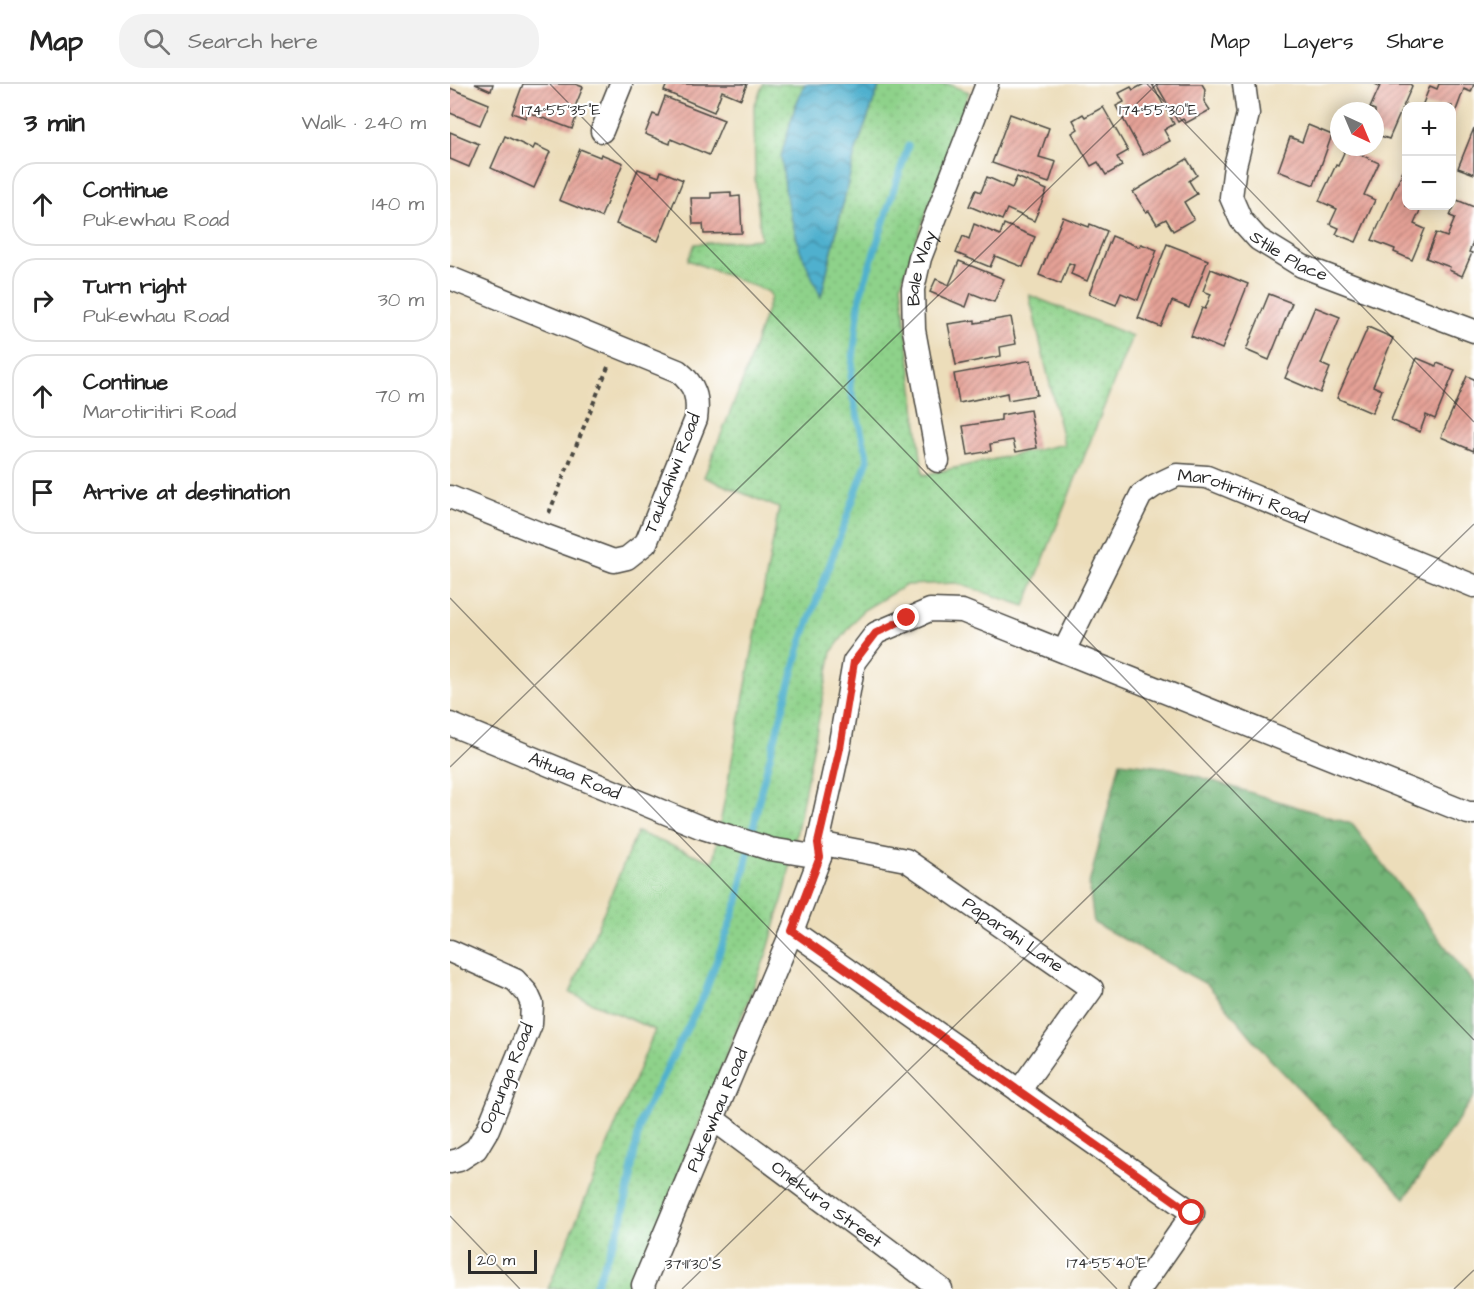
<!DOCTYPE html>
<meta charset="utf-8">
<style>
:root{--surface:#fff;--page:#f2f2f2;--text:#222;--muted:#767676;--line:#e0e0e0}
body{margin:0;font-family:"Architects Daughter",sans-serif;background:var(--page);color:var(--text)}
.controls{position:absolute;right:18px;top:18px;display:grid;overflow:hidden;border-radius:12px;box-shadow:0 3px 15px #0003}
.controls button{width:54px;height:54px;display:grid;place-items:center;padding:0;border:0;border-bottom:2px solid var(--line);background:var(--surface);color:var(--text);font:30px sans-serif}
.compass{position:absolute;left:880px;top:18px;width:54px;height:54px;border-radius:50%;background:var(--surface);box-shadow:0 3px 15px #0003;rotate:136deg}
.scale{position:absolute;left:18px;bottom:15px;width:69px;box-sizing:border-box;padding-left:6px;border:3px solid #2b2b2b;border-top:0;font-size:16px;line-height:21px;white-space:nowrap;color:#2b2b2b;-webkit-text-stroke:4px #fff;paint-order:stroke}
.stop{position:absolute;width:18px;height:18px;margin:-14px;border:4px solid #d93025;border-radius:50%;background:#fff}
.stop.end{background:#d93025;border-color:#fff;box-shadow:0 2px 6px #0008}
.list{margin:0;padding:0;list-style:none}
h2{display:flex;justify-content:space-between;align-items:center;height:78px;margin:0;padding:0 24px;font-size:26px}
h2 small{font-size:20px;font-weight:400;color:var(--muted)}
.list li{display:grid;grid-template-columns:39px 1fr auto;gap:18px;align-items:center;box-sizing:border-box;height:84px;margin:0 12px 12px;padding:0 12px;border:2px solid var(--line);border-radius:24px}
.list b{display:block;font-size:22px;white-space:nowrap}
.list p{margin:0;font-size:20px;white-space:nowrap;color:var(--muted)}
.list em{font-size:20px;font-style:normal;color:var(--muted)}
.icon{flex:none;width:33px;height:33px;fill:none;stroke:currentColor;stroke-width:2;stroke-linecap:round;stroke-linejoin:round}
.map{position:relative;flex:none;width:1024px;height:1205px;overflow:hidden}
header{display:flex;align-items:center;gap:36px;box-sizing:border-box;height:84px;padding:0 30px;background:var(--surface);border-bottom:2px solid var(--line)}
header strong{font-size:28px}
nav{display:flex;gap:33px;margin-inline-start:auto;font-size:21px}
.search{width:420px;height:54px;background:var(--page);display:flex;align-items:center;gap:15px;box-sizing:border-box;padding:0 21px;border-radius:24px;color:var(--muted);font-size:22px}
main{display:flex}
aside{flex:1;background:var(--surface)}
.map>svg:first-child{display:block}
.grass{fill:url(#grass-dots);stroke:#5c7e5a;stroke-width:1.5}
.forest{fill:url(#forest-crowns);stroke:#4e7050;stroke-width:1.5}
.water{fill:url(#water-waves);stroke:#3d6e7c;stroke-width:1.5}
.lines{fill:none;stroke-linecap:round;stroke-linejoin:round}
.stream{stroke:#4fb0ce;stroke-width:7}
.building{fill:url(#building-hatch)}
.street-casing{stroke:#484640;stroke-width:25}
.path{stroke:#484640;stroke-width:4;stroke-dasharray:4.5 4.5;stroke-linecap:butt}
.street{stroke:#fff;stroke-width:22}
.route{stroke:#d93025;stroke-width:8}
.ticks{fill:none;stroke:#2b2b2b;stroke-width:1.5;stroke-opacity:0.45}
.labels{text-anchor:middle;stroke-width:4.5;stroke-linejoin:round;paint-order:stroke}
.street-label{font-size:18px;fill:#2b2b2b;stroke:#fff}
.ticks-label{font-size:15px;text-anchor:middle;fill:#2b2b2b;stroke:#fff;stroke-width:4.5;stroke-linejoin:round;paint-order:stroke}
</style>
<header>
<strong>Map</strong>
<div class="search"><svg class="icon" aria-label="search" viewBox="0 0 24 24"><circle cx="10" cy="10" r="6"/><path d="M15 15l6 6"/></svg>Search here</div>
<nav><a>Map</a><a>Layers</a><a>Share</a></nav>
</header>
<main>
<aside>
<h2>3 min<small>Walk · 240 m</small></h2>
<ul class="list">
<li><svg class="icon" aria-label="ahead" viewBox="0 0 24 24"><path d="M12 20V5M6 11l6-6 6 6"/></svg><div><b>Continue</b><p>Pukewhau Road</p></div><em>140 m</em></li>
<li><svg class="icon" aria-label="right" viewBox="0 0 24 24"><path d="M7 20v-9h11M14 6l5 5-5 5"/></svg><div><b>Turn right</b><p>Pukewhau Road</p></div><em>30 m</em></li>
<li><svg class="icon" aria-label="ahead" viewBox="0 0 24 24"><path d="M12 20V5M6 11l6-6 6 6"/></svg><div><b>Continue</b><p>Marotiritiri Road</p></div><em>70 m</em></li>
<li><svg class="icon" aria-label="arrive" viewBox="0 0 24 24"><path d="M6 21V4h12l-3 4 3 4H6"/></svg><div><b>Arrive at destination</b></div></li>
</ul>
</aside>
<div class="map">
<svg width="1024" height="1205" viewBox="0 0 1024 1205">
<defs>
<pattern id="grass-dots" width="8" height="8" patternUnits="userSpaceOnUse" patternTransform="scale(1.5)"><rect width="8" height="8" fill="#8ed28a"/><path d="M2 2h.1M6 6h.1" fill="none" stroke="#7bb477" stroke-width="1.8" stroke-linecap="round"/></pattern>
<pattern id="forest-crowns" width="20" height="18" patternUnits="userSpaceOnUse" patternTransform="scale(1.5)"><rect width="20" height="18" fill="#72b476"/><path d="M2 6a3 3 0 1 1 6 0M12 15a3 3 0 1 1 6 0" fill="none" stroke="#5e9361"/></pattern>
<pattern id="water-waves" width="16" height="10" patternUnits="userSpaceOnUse" patternTransform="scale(1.5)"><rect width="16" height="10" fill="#4fb0ce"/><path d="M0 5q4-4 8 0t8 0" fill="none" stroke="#428fa7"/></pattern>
<pattern id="building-hatch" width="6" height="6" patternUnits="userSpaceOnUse" patternTransform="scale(1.5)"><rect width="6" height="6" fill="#e5a196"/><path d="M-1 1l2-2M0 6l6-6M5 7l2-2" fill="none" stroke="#ba837b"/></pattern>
</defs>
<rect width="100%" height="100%" fill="#fff"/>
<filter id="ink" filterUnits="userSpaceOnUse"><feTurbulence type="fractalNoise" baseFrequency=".0167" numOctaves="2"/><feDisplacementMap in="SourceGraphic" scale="12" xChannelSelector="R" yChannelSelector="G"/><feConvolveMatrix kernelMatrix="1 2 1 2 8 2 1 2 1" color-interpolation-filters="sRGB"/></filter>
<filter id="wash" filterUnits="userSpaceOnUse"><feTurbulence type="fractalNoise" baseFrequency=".008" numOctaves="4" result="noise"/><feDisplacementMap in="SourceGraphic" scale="24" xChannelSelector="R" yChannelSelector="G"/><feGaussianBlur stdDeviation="1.35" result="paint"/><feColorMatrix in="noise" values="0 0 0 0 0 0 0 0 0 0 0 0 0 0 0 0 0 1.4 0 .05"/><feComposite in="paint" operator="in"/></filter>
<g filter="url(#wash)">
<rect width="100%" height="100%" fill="#ecddba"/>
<polygon class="grass" points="313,0 355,0 345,23 371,212 405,69 430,0 498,0 519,8 451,200 473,391 614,360 579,211 682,252 575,522 506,499 456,501 412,527 382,567 336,803 317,869 183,1205 98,1205 205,946 120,909 187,748 263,778 329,424 254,393 293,296 321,213 319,208 238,176 245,160 311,155 305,94 304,23"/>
<polygon class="forest" points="670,678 721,684 902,740 1024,900 1024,1012 955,1114 820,975 758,901 644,839 639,800"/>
<polygon class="water" points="355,0 430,0 405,69 371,213 350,166 337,118 331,72 345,23"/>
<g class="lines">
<polyline class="stream" points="144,1205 172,1136 191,1035 255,909 288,817 312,702 351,559 418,375 400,302 410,212 458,62"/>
</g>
<g id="blocks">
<g class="building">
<polygon points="25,0 43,0 41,7"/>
<polygon points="73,0 125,0 133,3 123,28 127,30 122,45 77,28 76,34 62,29"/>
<polygon points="217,0 297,0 291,15 272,7 264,28 214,7"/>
<polygon points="694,0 702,0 724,40 714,46 720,57 693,71 666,22 674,18 669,9 681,3 683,6"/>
<polygon points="706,0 752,0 755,5 754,17 760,26 736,39 733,35 728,38"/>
<polygon points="925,0 960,0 962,2 939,55 925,50 925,26 920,24 930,2"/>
<polygon points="989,0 1024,0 1021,8 1014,5 1002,37 1002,22 972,22 980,2 987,5"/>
<polygon points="0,4 39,20 30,41 0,29"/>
<polygon points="215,13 274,36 259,71 221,55 220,60 195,50 203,30 208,32"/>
<polygon points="653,23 678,67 667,73 672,82 656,91 648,78 641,82 622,49 628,45 623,36 633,30 635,33"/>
<polygon points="560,30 599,44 589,73 606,78 599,99 542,79"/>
<polygon points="858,41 882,51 864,101 828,87 840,53 852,58"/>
<polygon points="1024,44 1024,90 1008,84"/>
<polygon points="0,48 29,60 19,83 0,75"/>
<polygon points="55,52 83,65 85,61 100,68 84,104 41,84"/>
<polygon points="896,64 929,79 914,111 925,116 906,158 886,150 889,144 880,140 887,125 869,117 886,81 888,82"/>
<polygon points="130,65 150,73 151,70 173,79 151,133 109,116"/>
<polygon points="737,75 747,91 739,97 747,110 734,118 744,135 723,147 716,135 707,140 699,127 696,128 683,108"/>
<polygon points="188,85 209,93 211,87 233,96 208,157 166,140"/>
<polygon points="954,85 956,86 956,122 972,122 964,140 975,145 962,176 944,168 945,165 922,156"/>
<polygon points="537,93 562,104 567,93 597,106 584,137 557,125 552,136 519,122 526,106 531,108"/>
<polygon points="281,108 281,113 290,112 292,149 254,150 253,140 243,140 241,114 261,114 261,109"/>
<polygon points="1007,116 1024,123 1024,156 1019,168 1022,169 1012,192 999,186 1000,183 976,174 986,149 997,153 1005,134 1000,132"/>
<polygon points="613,133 639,143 640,140 657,147 637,197 621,190 624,181 619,179 611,200 589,191"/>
<polygon points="524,140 550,151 554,140 585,153 573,183 545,172 540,183 506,169 513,152 519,155"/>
<polygon points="662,152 689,163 691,160 707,166 688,216 671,209 666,221 639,210"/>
<polygon points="717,160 758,176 739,224 722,217 711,243 688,234"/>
<polygon points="509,177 554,195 544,218 521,209 516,223 480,208 486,195 499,201"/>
<polygon points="761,185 798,200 772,265 741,252 752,224 755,225 761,210 753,207"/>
<polygon points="819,210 842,219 819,276 796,266"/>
<polygon points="865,223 890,233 871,280 880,284 870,309 835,294"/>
<polygon points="561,233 566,260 550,263 551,272 506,281 498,240 525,236 525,239"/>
<polygon points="918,243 943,254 923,302 932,306 922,329 887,314"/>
<polygon points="967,274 986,282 987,279 1005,286 985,335 976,331 970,348 941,336"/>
<polygon points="581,276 587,311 558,316 557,309 509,319 504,290"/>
<polygon points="1017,292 1024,295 1024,367 991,353"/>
<polygon points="580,326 587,364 566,368 563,356 540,360 541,367 518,371 513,342 551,336 551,331"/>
</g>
</g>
</g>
<g filter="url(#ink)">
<use href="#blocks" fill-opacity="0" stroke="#484640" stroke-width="1.5"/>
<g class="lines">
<g class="street-casing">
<g id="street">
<path id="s1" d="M794,0L798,30L785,82L781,113L791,136L808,155L852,182L1024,247"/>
<polyline points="152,47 171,0"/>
<path d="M0,194L228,287C245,301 249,313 246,335L196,459L177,474L164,477L91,450L0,413"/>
<path id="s2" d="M488,377L464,246L463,205L470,174L537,0"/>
<path id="s3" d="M614,567L691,411L704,402L727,391L757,393L1024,502"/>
<path id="s4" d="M0,640L250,743L320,765L370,773"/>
<path id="s5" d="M368,759L456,776L642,905L569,1007"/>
<polyline points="342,847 743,1129 690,1205"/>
<polyline points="0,867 65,896 77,909 82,920 81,940 38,1045 26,1065 9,1076 0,1078"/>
<path id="s6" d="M263,1035L491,1205"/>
<path id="s7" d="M194,1205L193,1201L342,847L370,773L368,759L389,664L404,578L426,549L480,526L512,527L1018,729H1024"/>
</g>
</g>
<polyline class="path" points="99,429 158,283"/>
<use href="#street" class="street"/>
</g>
</g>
<g class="lines" filter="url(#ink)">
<polyline class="route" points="457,534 426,549 404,578 390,664 368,759 370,773 342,847 742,1129"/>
</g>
<path class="ticks" d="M100,0L1024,956M697,0L1024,338M0,514L667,1205M0,683L707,0M0,1132L70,1205M232,1205L1024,440M1004,1205L1024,1186"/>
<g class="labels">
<g class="street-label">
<text dy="6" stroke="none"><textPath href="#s1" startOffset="201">Stile Place</textPath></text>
<text dy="6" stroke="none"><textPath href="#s2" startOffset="196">Bale Way</textPath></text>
<text transform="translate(222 389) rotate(-69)" y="6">Taukahiwi Road</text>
<text dy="6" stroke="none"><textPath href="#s3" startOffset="285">Marotiritiri Road</textPath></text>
<text dy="6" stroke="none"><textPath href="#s4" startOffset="135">Aituaa Road</textPath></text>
<text dy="6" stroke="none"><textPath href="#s5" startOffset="220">Paparahi Lane</textPath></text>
<text transform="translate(56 994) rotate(-68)" y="6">Oopunga Road</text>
<text dy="6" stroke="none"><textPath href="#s7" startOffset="194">Pukewhau Road</textPath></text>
<text dy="6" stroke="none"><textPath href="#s6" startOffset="142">Onekura Street</textPath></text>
</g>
</g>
<g class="ticks-label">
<text x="111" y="31">174°55'35"E</text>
<text x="708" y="31">174°55'30"E</text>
<text x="657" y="1184">174°55'40"E</text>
<text x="243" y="1185">37°11'30"S</text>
</g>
</svg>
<div class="controls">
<button>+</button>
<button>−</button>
</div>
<svg class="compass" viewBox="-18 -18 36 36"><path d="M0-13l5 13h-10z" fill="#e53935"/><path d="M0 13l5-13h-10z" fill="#767676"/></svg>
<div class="scale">20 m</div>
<div class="stop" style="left:742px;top:1129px"></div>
<div class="stop end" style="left:457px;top:534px"></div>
</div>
</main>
